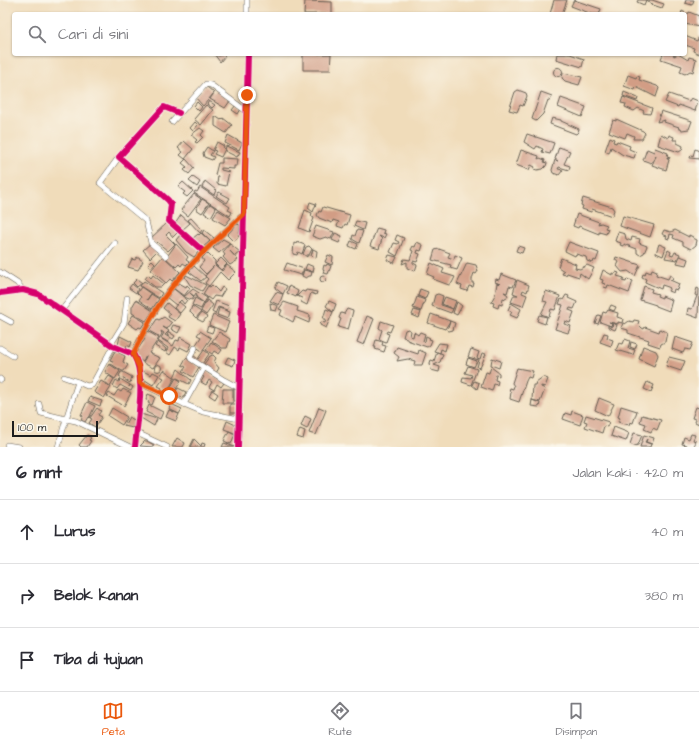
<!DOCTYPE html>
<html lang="id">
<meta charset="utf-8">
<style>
:root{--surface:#fff;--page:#f7f7f7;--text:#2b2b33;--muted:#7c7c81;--line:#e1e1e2;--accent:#ea580c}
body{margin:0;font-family:"Architects Daughter",sans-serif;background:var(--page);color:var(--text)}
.scale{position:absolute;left:12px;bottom:10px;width:86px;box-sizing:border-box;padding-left:4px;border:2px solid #1c1c1c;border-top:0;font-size:11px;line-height:14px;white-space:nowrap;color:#1c1c1c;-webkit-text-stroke:3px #fbf7ec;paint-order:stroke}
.stop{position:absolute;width:12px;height:12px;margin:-9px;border:3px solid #ea580c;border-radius:50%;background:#fff}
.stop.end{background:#ea580c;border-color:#fff;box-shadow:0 1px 4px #0008}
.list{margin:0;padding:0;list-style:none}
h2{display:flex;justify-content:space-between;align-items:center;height:52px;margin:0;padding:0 16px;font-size:17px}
h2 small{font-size:13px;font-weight:400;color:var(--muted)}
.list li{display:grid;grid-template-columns:26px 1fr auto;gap:12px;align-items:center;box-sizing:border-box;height:64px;padding:0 16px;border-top:1px solid var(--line)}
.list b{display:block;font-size:15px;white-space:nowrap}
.list em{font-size:13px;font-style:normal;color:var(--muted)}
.icon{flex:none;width:22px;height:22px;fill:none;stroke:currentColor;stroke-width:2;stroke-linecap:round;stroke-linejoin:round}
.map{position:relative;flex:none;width:699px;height:447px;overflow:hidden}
.search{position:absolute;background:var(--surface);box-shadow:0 1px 3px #0004;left:12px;right:12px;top:12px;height:44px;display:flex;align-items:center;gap:10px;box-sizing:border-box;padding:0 14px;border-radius:4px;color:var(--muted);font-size:15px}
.sheet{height:244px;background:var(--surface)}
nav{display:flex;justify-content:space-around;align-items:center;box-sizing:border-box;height:56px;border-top:1px solid var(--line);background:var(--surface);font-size:11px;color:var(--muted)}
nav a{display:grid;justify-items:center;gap:2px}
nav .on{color:var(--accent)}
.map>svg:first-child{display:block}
.building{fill:#d29d85}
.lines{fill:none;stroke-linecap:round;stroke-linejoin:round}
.minor-casing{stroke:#665f53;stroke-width:6}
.minor{stroke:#fff;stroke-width:5}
.cycleway-casing{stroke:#fbf7ec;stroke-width:8}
.cycleway{stroke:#d6006c;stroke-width:6}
.route{stroke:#ea580c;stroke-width:5}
</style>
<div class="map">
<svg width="699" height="447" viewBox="0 0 699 447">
<rect width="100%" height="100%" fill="#fbf7ec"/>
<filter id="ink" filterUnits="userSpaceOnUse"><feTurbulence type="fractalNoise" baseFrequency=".025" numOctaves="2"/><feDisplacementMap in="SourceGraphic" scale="8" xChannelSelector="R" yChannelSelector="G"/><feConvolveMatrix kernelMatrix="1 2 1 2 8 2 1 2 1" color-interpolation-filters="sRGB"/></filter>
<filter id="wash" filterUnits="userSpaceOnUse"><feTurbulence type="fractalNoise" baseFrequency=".012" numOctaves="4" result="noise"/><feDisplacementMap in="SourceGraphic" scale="16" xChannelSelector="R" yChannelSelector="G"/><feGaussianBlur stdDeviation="0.9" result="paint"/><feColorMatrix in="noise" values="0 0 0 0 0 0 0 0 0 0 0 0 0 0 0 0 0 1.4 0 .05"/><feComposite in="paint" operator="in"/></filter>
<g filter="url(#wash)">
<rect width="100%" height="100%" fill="#f0dcba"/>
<g id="blocks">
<g class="building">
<polygon points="554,0 567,0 562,14 550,14"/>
<polygon points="574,0 601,9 599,14 592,14 571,6"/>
<polygon points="638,0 652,0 664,4 662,8 650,4 650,2 646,0 644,5 637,2"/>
<polygon points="686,0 694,0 692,5 685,3"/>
<polygon points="305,1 332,2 332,14 304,14"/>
<polygon points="682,11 688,14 689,12 699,16 699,27 685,24 685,14 681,14"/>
<polygon points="685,36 697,41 699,36 699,54 693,51 694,48 685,45"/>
<polygon points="214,54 219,56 223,54 225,56 220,62"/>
<polygon points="303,54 331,54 330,70 303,70"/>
<polygon points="557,54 570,54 584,59 582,67 556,59"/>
<polygon points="663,54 673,54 674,56 678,54 688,60 689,57 696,59 693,72 690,71 685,74 680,72 682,66 661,59"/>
<circle cx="558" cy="72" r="4.5"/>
<polygon points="563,73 582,77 579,85 565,81 562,78"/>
<polygon points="628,75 636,78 637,76 640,77 639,80 657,86 659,88 656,97 636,87 635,90 624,86"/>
<polygon points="206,86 214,93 203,106 195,97"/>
<polygon points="216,90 230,101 225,108 210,99"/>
<polygon points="518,90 526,93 527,96 523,106 520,105 517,112 509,110 515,92"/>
<polygon points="541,92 552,96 550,101 548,100 543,114 536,121 532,119"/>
<polygon points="624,92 638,98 637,101 623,96"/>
<polygon points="669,94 689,101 691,98 698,101 695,111 679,105 678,107 665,102"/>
<polygon points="623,97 652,108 650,114 643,113 644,111 638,108 634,111 625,107 626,104 621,103"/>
<polygon points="561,98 586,107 582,117 558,107"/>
<polygon points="209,101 215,105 212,108 207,104"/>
<polygon points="197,102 202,107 199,111 194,106"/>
<polygon points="206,105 213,110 201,125 194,119"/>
<polygon points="236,105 241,109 238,114 232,110"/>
<polygon points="661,111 692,121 689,129 682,130 678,128 679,127 664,122 665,120 657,122"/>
<polygon points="215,116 221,120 223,118 232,125 226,133 215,126"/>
<polygon points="552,118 561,120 561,121 579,129 578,132 576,134 550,124"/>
<polygon points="616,119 643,131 645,133 642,139 633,139 634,136 627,133 625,138 609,132 613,120 616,121"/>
<polygon points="195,122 198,125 193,131 190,128"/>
<polygon points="200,128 204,131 201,135 203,137 197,143 195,142 197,140 191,135"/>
<polygon points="527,134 554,143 550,154 542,152 543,149 537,146 535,149 524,142"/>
<polygon points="661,134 668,138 669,135 674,137 673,140 677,140 677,143 683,146 682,150 679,152 658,145"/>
<polygon points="228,135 242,143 239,150 225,143"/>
<polygon points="610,137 614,139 613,142 616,143 617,141 630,146 629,149 636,152 634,158 623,155 611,147 609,153 605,151"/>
<polygon points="184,141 193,149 185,159 180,155 183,152 178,148"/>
<polygon points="217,142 224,146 223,148 225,149 221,157 214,154 216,151 213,150"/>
<polygon points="226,146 240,152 237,157 225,151"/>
<polygon points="207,147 213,151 210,155 214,157 212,160 204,157 203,153"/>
<polygon points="559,147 570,151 564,164 570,166 569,170 559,167 558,169 563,170 559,175 553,173 552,170 555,160 558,161 555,159"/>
<polygon points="655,148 668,153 667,156 670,157 669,159 666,158 669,160 666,170 652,165 656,156 651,163 643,160 647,149 654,152"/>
<polygon points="695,149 699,151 699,159 690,158 691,155 693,156"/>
<polygon points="521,150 539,156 538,159 540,158 545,160 544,162 547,163 546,166 543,169 537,170 534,169 535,167 531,165 529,170 516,165"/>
<polygon points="222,158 238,159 237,166 234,166 234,169 221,168 221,170 229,172 226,186 217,184 218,176 215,175 218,163 222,163"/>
<polygon points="186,159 194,168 189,174 184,170 187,167 182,163"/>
<polygon points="193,177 200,182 197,187 189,181"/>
<polygon points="205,181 216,190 214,195 202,187"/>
<polygon points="183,182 193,191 187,197 183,194 185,192 178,187"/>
<polygon points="200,187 230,207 228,210 232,212 230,216 194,193 195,191 197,192"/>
<polygon points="219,192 230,198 227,203 216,196"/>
<polygon points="194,194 201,199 188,216 181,210"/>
<polygon points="583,198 612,207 614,210 612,216 592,209 591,212 582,209 583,206 581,205"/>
<polygon points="202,199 209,203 202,213 196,209"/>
<polygon points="310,202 316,204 313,212 308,208"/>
<polygon points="210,204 216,208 211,217 204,213"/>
<polygon points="323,207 350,215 347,225 345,224 343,228 337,226 339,222 333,220 332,223 319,218 317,215 319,211 321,212"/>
<polygon points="218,210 231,218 225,225 213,218"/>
<polygon points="305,210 312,213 311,216 314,218 309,232 299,228"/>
<polygon points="577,214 599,222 598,224 601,223 607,225 605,228 608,229 606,234 599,232 599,234 579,226 578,228 573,226"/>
<polygon points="181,215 190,223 182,230 175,224"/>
<polygon points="623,216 654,225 650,237 620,226"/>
<polygon points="191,218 202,230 200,233 188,220"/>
<polygon points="356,221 365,223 363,230 354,226"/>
<polygon points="168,222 178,232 173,237 169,232 166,235 175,244 168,251 157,242 155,244 150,239"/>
<polygon points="237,224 240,225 239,236 234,242 227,235"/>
<polygon points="316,226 334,232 331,239 326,237 320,239 312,236"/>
<polygon points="377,228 384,230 383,233 386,234 384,238 379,236 382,239 379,249 370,246"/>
<polygon points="204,230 214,238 211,242 202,233"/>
<polygon points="357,230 363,231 359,243 352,239 353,235 355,236"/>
<polygon points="664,230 671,232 675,230 689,237 689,235 693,237 693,238 697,240 696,245 691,249 683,245 683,242 673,238 674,235 670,234 669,239 666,238 667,236 662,234"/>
<polygon points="618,232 625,234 626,239 631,241 632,237 640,239 639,243 647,246 644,253 640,255 637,253 637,249 624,244 624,246 620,245 621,243 615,241"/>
<polygon points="201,233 210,241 202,248 192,239 198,234 199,235"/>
<polygon points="335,233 342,236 339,243 332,240"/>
<polygon points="181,234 199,251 194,257 186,252 176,240"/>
<polygon points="397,235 404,238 397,256 390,252 394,243 398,244 399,242 395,240"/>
<polygon points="223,239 230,243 219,253 213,248"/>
<polygon points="351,241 358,244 356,249 349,246"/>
<polygon points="297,242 305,245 302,254 298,252 297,255 293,254 294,243 296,244"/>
<polygon points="417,242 423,245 421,251 418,250 417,253 420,254 417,262 413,261 413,263 417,265 415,271 407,268 407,262 402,264 404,259 410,260 413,251 411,250 413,246 415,247"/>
<polygon points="569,242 599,253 596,261 594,260 593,263 587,261 586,257 576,254 575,256 565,251"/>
<polygon points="151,243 157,251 150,258 143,250"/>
<polygon points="176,244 188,257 186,260 189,262 186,265 183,263 181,266 179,264 176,267 166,258"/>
<polygon points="230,244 240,252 235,256 229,250 238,260 230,265 223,257 225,255 223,252"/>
<polygon points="659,244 666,247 663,256 656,253"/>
<polygon points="309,246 312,249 309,255 307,255 307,257 303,254 306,247"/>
<polygon points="518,246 524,248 522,253 516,251"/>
<polygon points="313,249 317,251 316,258 311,256"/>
<polygon points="439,249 450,253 448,257 454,259 455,255 462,258 457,270 450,268 451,265 432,260 435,250"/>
<polygon points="668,250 671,252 670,255 673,256 675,252 680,254 677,260 665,258"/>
<polygon points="207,253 215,261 215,265 222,271 227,265 236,272 228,280 220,272 209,286 205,283 208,279 205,276 214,266 206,274 199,267 204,261 202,258"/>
<polygon points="328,255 333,257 332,265 325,262"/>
<polygon points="389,255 397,257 394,263 387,260"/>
<polygon points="163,256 180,272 172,281 170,279 166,283 151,270"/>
<polygon points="680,256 688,259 686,265 677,263"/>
<polygon points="137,257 143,261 138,270 128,267 132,259 135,260"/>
<polygon points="616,257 640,265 635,276 628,271 622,272 617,266 619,262 615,260"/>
<polygon points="221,258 227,264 221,270 215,264"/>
<polygon points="561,258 576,264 575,268 580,269 587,265 594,268 588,279 580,273 579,277 567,273 566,275 562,274 564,271 558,267"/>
<polygon points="152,260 155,263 151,268 148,264"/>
<polygon points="287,263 304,269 301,275 284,270"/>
<polygon points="431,263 444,269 442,273 455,277 452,283 449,285 433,279 434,277 427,274"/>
<polygon points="467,263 476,265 478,271 476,274 474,273 472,279 472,283 474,283 473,287 469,286 467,291 461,289 462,286 457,284"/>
<polygon points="307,264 314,267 313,272 305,269"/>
<polygon points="327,264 331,266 328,274 323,273 324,270 323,269 324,265 326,266"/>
<polygon points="194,266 206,277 201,281 189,272"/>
<polygon points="652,269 657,271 656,275 668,279 670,275 673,277 672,280 670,280 679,284 677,290 674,289 673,293 668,291 670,288 668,287 662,285 661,289 645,282 646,279 642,277 643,274 645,275 646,271 651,273"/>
<polygon points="304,270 312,272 311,276 309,276 306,278 302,276"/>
<polygon points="603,270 612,275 612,273 615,274 616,272 619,273 617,276 624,278 622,281 626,282 627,279 633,281 629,293 608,285 607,288 604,287 605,284 602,283 603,280 600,279"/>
<polygon points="501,274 516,280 513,287 509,286 507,293 504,292 508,295 506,299 503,298 502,305 499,304 498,308 493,306 494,303 491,302 495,295 497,283 500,284 495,282 496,279 499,280"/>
<polygon points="148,275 151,278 153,275 164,284 161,287 155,287 145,279"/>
<polygon points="186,275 206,285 202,291 190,285 185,277"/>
<circle cx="323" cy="279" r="3"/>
<polygon points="137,279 142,283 137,287 133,283"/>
<polygon points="517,280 529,285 527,292 523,290 522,293 527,295 523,306 511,302 514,295 518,295 513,293"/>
<polygon points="144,281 162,293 159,298 140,286"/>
<polygon points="278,282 287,286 283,294 275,288"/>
<polygon points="179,283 186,287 187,285 190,288 184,296 173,288"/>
<polygon points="132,284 138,289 136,293 129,288"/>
<polygon points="212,285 219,292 222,287 225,289 220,297 214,296 211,300 203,294 208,286 210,287"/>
<polygon points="289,286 298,291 296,297 287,293"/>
<polygon points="644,286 652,289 651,292 658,294 657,296 662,298 662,296 672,300 669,311 656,306 656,305 640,300"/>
<polygon points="141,287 151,294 147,300 151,294 159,299 152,309 139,300 141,297 137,293"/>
<polygon points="697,288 699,289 698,318 687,314 688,308 692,309 697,296 695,295"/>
<polygon points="174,289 187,300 184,304 181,300 176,305 166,297"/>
<polygon points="193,289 207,298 204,303 196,297 197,295 196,293 194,296 190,293 194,297 192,300 184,297"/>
<polygon points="420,289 428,292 425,299 418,296"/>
<polygon points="306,290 317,292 316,295 311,293 307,305 301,302 302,298 297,296 302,291 305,292"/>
<polygon points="546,291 560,296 555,310 551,309 549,317 541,314 547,302 543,301"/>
<polygon points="276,292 283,294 279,305 270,301"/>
<polygon points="438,294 443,296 441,305 453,309 451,313 432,306 435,295"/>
<polygon points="566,295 569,296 568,298 577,302 574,309 570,308 569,310 574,312 570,323 565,321 564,324 571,326 568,333 555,329 563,305 559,304 561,299 563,300"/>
<polygon points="417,297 425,300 421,311 413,308"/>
<polygon points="445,297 456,301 453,309 442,304"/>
<polygon points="195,298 204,303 201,309 192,305"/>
<polygon points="136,300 153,311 146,321 132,313 132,307"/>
<polygon points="207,300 213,305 206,315 201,311"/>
<polygon points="216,301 229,306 227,310 218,307 215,314 212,312"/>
<polygon points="329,301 336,304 333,312 326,306"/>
<polygon points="179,302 185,307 180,313 174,308"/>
<polygon points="284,302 298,307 297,311 310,315 309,323 295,317 293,322 280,315 282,310 279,309"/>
<polygon points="457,302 462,306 457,315 453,313"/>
<polygon points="167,303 180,314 175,321 168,317 170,314 163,308"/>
<polygon points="270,303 278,306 276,311 271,310"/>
<polygon points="511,303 521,309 517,318 510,315 512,312 508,310"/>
<polygon points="611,305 616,307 614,311 609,309"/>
<polygon points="192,306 201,312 196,318 190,312"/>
<polygon points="219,308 230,312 228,319 217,315"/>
<polygon points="326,309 333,312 326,328 320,325 321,322 325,323 326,319 323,319"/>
<polygon points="347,309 353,311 348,330 338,327 341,319 339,318 341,313 344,314"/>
<polygon points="414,310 421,312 419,318 412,315"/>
<polygon points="608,310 618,313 617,317 623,319 622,323 618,322 618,324 609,322 612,323 611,326 600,322 603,312 606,313"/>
<polygon points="201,313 207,317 203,322 197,319"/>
<polygon points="431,314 450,321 445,329 428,323"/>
<polygon points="133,315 145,322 141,328 139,327 137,329 128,323"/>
<polygon points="213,315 229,322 225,332 209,325"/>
<polygon points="539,315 547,317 545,324 537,321"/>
<polygon points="598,315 601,316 598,324 595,323"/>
<polygon points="367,316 374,319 364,345 357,342"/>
<polygon points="164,317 172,323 167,329 163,327 169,331 165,335 170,338 168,342 161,338 164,333 161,331 162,334 160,337 149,331 157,319 159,320"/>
<polygon points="634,320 639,321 638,324 642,328 644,329 645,327 659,332 660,329 667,332 665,342 661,344 660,347 648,343 649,340 628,333 628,330 621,328 623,323 625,324 629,321 633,322"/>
<polygon points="381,321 393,325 390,332 387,331 386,333 389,334 386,342 379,339 382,330 379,328"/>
<polygon points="450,321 455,323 453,330 449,331 447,330"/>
<polygon points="613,323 617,325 615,330 608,327 608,325 612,327"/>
<polygon points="173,325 181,327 178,333 171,329"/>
<polygon points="208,326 214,328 212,333 206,331"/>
<polygon points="408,329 411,331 410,336 413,337 414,332 418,335 420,332 425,334 423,341 425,342 426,336 430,338 429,339 432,340 430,345 427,347 407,340 407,338 403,337 405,330"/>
<polygon points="147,331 159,338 149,353 160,358 153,368 143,363 146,356 143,362 140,360 136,352 145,339 143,337"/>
<polygon points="200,331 211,338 202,351 195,346 201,337 197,335"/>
<polygon points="169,332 175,336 173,339 167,335"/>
<polygon points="219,332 230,339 227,348 222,348 212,341"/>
<polygon points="604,333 608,334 607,338 613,340 611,346 600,342"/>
<polygon points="120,336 132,342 130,347 127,345 125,349 118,345"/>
<polygon points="180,337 192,344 188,351 180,347 179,350 175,347 170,355 166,352 168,348 158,341 160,338 173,346 176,340 179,341"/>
<polygon points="675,337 693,343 690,350 685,349 683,353 672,349"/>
<polygon points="625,339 630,341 628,348 635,350 633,355 616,350 619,343 623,344"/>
<polygon points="376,340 383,342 382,345 386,346 384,352 375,349 376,347 374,347"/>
<polygon points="158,342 166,349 165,352 155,346"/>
<polygon points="211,342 222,350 219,354 214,351 212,354 206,350"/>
<polygon points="631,342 637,344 635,349 630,347"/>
<polygon points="439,343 447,344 445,351 441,349 440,353 434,351"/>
<polygon points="643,346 656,351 658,355 654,366 639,359"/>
<polygon points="397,347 418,354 419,350 426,353 422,365 414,365 415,361 408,359 397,361 399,357 394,353"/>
<polygon points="471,349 479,352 477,358 480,359 482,353 486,354 480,368 477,367 479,360 468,357"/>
<polygon points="204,350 209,354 202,364 191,357 193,355 198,359"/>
<polygon points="115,351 125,356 123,362 128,365 124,371 122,371 111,364 113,361 110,360"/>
<polygon points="437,352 443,354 440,362 434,365 440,367 439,372 431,370 430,363 431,360 434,361"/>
<polygon points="213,355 216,358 214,362 219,368 216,373 204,364 210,356"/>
<polygon points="228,357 235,360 233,366 225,363"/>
<polygon points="669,357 685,361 681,371 666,366"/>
<polygon points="186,358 199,367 193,377 183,371 186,367 182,365"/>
<polygon points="468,358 477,361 474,367 466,364"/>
<polygon points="492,358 501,361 499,368 491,365"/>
<polygon points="109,364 120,371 115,379 105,372"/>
<circle cx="158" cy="368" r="3.5"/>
<polygon points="468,366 477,369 471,385 462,382 463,377 471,378 472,375 465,373"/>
<polygon points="491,367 499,373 499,376 496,375 495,380 498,381 497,385 494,384 492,391 481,387 486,372 489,373"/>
<polygon points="517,368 533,371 531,378 528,377 526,381 519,402 510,399 511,392 509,391 510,388 513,389 514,386 512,383"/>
<polygon points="178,369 191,380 189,384 175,377 167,393 161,390 162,388 158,386 164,378 160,376 164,370 174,377"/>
<polygon points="141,370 151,375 153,372 159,375 153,385 142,378"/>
<polygon points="204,370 224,383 221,387 217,384 214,390 209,387 212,382 209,380 206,385 201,382 204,377 201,375"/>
<polygon points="121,372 123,372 132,377 130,383 119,376"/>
<polygon points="109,376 114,379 110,386 105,382"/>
<polygon points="543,377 548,379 545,387 541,386 541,387 545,389 540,402 532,400 533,385 535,385 536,382"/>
<polygon points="176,378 181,381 173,394 169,390"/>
<polygon points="120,379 130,385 129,387 130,385 133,387 131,391 120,385 117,389 113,386 116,380 119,382"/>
<polygon points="101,381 111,387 104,398 94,392"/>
<polygon points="474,381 479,383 477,389 472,385"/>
<polygon points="647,382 654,385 651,392 644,389"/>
<polygon points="178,388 186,392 183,398 178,396 177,398 173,396"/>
<polygon points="123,389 131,393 124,406 107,396 109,393 114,396 118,390 121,392"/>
<polygon points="223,389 233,389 233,403 222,403"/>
<rect x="234" y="389" width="3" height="12"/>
<polygon points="212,390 218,394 215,399 209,395"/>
<polygon points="148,394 155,397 152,405 148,403 149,401 146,400"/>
<polygon points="90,397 102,401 100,406 88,401"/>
<polygon points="599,398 614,404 608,416 595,410"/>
<polygon points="532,400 540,403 539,407 531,406"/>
<polygon points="87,402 95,406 89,418 88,417 85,422 81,420 83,416 81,415"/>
<polygon points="171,404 182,409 179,414 169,409"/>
<polygon points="230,404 237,404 236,413 230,413"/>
<polygon points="149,405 163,412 160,419 146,412"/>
<polygon points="621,406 637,411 633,423 630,422 629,425 618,422 620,418 618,417"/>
<polygon points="319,407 326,410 316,435 309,433"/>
<polygon points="696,407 699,408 699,424 695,422 696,419 692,418"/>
<polygon points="97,408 101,411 98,415 102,417 95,427 89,423 92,419 90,418"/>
<polygon points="112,408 127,417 122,425 108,416"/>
<polygon points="169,410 179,414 176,421 166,417"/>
<polygon points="572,411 583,415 580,425 563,419 565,413 571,415"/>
<polygon points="141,414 157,419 154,426 141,418"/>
<polygon points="586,415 609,422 607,427 604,426 602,433 585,427 587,422 584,421"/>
<polygon points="642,415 661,420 657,430 653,428 651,432 644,429 646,424 640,422"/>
<polygon points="305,416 311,419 307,429 301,426"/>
<polygon points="129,417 136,421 133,428 124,426"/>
<polygon points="227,421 238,426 237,434 224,429"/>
<polygon points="614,427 629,433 626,441 611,436"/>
<polygon points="300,429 305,431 303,439 297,437"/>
<polygon points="229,431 235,434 231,444 224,441"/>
<polygon points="634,433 642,435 638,445 634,446 630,444"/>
<polygon points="691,434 695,435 693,440 696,441 694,447 686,447 687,445 682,444 684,437 689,439"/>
<polygon points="87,435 91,438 89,440 91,441 87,447 81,447 79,445"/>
<polygon points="644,435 654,438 652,444 646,442 647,439 645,442 651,444 650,447 640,447"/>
<polygon points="177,438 185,443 183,447 172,447"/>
<polygon points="194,439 201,446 202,443 205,444 204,447 190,447"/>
<polygon points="145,441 147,441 154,445 153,447 140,446"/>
<polygon points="224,443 235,447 222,447"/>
</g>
</g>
</g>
<g filter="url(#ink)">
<use href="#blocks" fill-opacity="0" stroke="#665f53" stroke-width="1"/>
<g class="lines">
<g class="minor-casing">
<g id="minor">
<polyline points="247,0 247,14"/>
<polyline points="179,113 164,107 119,157 168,200 171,204 169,221 203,251"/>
<polyline points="172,122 206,84 211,85 246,111"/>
<polyline points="119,157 100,183 146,221 151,243 166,256"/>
<polyline points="0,272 17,283 23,290"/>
<path d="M0,293L23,290L38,294L113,346L133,354C147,375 137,422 135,447"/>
<polyline points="61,311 115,243"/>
<polyline points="0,316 11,322"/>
<polyline points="111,344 124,323 127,298"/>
<polyline points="0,348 13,356"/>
<polyline points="195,348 190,357 191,359 224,380 239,388"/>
<path d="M133,354C142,336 151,316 163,299C185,267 215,241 244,214"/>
<polyline points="64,377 78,382 66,419 76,421 130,447"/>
<polyline points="0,379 1,380"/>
<polyline points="78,382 87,386 92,385 113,346"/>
<polyline points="140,383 184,404 203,412 239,419"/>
<polyline points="39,404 41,413 66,419 58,447"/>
<polyline points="184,404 204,368"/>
<polyline points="137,433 167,447"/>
<polyline points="7,445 19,447"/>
<polyline points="238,447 248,54"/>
</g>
</g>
<use href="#minor" class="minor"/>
<g class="cycleway-casing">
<g id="cycleway">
<polyline points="179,113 164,107 119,157 168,200 171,204 169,221 203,251"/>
<path d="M0,293L23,290L38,294L113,346L133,354C147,375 137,422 135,447"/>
<polyline points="238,447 248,54"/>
</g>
</g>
<use href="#cycleway" class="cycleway"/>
</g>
</g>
<g class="lines" filter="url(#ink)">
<path class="route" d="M169,396L140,383L139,367L133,354C142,336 151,316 163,299C185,267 215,241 244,214L247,95"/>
</g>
</svg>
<div class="scale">100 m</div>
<div class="stop" style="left:169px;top:396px"></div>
<div class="stop end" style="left:247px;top:95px"></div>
<div class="search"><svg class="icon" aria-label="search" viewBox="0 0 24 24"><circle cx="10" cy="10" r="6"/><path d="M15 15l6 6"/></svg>Cari di sini</div>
</div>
<section class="sheet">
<h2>6 mnt<small>Jalan kaki · 420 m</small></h2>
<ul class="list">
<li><svg class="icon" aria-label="ahead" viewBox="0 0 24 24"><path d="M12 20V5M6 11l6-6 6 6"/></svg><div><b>Lurus</b></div><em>40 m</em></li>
<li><svg class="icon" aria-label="right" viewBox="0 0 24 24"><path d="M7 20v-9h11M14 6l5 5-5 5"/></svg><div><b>Belok kanan</b></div><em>380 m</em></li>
<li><svg class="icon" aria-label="arrive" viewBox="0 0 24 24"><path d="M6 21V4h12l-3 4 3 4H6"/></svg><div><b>Tiba di tujuan</b></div></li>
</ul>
</section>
<nav>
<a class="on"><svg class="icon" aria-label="map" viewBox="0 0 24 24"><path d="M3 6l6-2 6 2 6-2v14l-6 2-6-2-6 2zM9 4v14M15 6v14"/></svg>Peta</a>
<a><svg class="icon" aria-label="directions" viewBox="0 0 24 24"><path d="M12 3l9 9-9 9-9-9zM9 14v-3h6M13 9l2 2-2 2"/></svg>Rute</a>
<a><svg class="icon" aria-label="saved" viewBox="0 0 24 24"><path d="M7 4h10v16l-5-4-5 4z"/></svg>Disimpan</a>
</nav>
